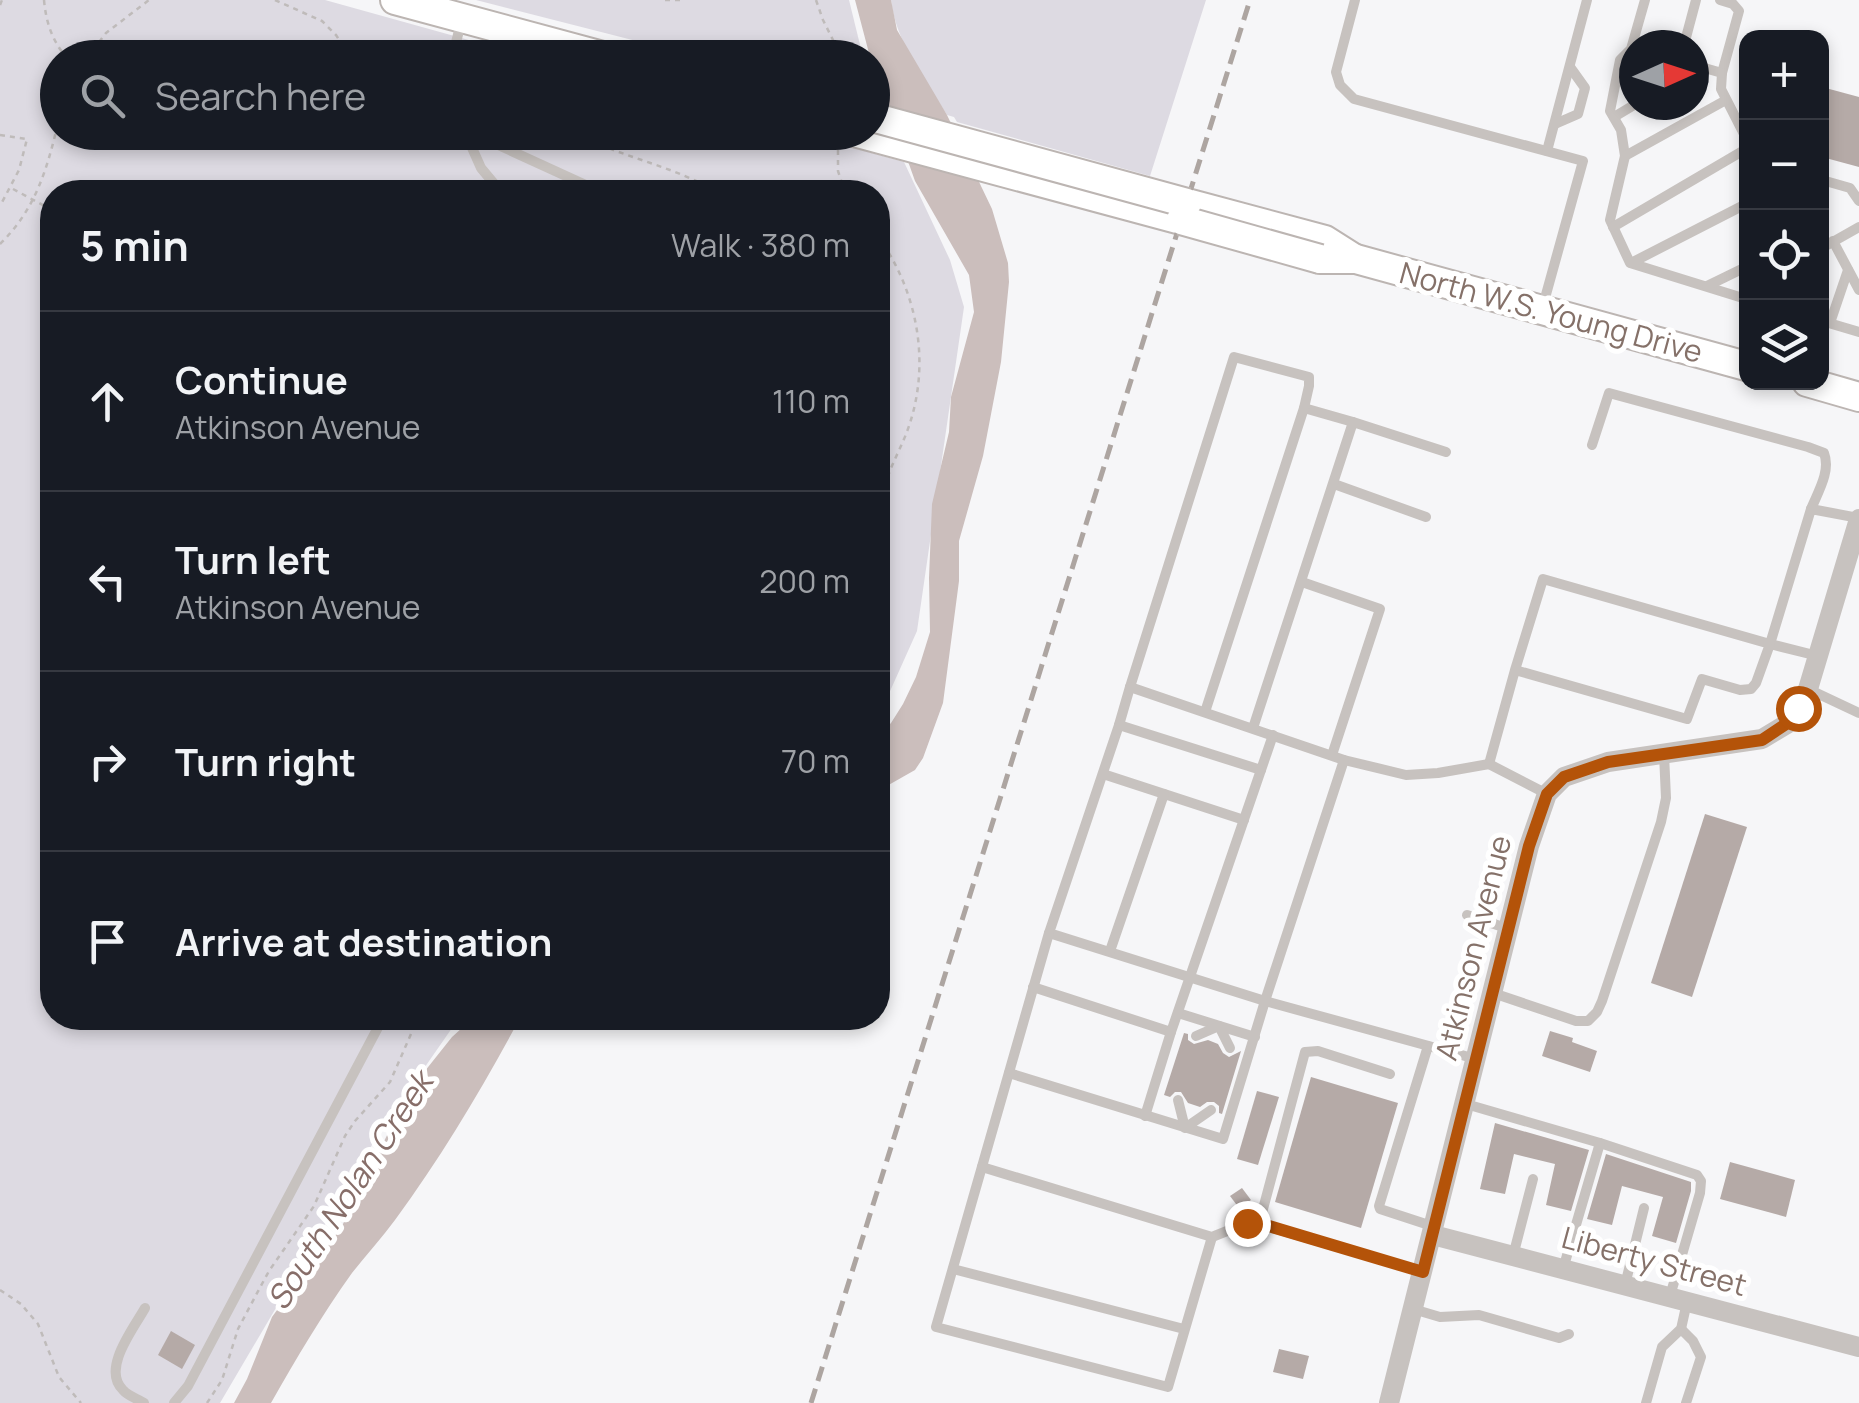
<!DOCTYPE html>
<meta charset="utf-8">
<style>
:root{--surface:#171b24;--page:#20242c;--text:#f1f3f6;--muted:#9ea1a6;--line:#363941}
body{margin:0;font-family:Manrope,sans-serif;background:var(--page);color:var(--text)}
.controls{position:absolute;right:30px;top:30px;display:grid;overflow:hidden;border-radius:20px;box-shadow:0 5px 15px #0003}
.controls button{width:90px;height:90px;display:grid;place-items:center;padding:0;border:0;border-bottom:2px solid var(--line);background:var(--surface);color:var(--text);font:50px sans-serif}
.compass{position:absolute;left:1619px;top:30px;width:90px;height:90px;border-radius:50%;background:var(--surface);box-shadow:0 5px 15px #0003;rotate:87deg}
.stop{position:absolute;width:30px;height:30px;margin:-22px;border:8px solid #b45309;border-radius:50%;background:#fff}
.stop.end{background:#b45309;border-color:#fff;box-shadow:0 2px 10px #0008}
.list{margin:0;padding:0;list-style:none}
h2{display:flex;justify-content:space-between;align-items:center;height:130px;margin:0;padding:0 40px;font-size:42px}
h2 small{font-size:32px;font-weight:400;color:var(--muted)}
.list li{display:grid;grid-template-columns:65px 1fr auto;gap:30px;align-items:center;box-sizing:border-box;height:180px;padding:0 40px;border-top:2px solid var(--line)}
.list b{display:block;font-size:38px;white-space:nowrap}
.list p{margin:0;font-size:32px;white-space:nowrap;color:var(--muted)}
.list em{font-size:32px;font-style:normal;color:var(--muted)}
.icon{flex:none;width:55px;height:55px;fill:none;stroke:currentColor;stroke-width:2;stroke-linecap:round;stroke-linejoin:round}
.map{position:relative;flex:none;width:1859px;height:1403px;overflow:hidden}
.search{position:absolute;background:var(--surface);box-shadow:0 5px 15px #0003;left:40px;top:40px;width:850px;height:110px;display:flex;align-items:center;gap:25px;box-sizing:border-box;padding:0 35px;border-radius:55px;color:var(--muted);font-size:38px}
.panel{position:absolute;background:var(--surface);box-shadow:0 5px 15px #0003;left:40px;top:180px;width:850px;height:850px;border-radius:40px}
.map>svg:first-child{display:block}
.green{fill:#dddae2}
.water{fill:#cbbebc}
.building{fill:#b5aaa7}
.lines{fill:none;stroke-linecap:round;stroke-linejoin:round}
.secondary-casing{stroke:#bcb5b2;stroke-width:32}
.path{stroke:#bfbbba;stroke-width:2.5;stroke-dasharray:5 5;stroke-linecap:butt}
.lane{stroke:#c7c2bf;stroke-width:10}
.street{stroke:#c7c2bf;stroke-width:20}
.secondary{stroke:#fff;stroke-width:28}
.rail{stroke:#ada5a1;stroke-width:5;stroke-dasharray:15 8;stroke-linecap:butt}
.secondary-bridge-casing{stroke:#bcb5b2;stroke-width:32;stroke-linecap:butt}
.secondary-bridge{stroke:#fff;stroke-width:28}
.route{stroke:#b45309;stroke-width:12}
.labels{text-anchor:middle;stroke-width:10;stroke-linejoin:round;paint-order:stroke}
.street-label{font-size:30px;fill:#857169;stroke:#fff}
.water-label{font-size:32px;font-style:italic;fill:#876e69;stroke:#fff}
</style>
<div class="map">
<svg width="1859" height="1403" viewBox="0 0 1859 1403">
<rect width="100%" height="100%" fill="#f6f6f8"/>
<g class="green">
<polygon points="0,0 325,0 530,57 58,58 58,132 797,132 904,162 950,260 964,307 917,631 878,718 878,192 52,192 52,1018 459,1018 379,1133 220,1403 0,1403"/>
<polygon points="476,0 849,0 863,57 699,57"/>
<path d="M891,0H1206L1150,176L957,122L954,117L947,115C925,79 896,43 891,0Z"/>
</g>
<g class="water">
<polygon points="855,0 891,0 897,30 947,115 992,209 1008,263 1009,282 1001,362 983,456 959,541 959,581 943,703 923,758 915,770 878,791 878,736 891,723 903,704 916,677 930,632 929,578 932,504 949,432 951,397 974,312 969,275 915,181 873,63 872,58 870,57"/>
<path d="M473,1018H520C483,1087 442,1156 395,1220C382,1238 366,1255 352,1273C322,1315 296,1359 271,1403H234L247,1379L272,1317L313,1261L340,1230L409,1091L452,1037Z"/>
</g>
<g class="building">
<polygon points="1822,87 1859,97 1859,167 1822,157"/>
<polygon points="1705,814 1747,827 1692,997 1651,983"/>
<polygon points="1550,1031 1573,1038 1572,1042 1597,1051 1590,1072 1542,1056"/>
<polygon points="1184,1033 1188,1034 1188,1040 1194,1044 1208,1040 1218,1044 1223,1053 1229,1057 1241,1051 1222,1114 1219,1113 1219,1106 1214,1102 1207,1102 1200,1107 1188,1103 1181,1092 1175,1092 1170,1097 1164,1095"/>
<polygon points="1311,1077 1398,1103 1361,1228 1275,1202"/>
<polygon points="1257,1091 1279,1097 1258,1165 1237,1159"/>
<polygon points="1495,1123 1589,1150 1571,1211 1546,1205 1555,1164 1514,1154 1505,1194 1480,1189"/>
<polygon points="1606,1154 1691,1182 1691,1191 1676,1243 1652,1236 1663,1197 1622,1186 1612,1225 1587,1219"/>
<polygon points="1730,1162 1795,1180 1786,1217 1720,1199"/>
<polygon points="1242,1188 1251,1200 1239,1208 1230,1196"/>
<polygon points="171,1331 195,1345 182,1369 158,1355"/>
<polygon points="1279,1349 1309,1356 1303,1379 1273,1372"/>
</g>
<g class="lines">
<g class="secondary-casing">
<g id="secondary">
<polyline points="395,0 610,58"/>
<polyline points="854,132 1181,220"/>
<polyline points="1187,203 1325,240 1355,259"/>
<polyline points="1320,259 1356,259 1746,366"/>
<polyline points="1807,382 1859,397"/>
</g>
</g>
<g class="path">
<path d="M44,0C46,22 52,41 67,58"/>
<polyline points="275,0 322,21 336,35 351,58"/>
<polyline points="665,0 681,0"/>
<polyline points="816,0 823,20 842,58"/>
<polyline points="0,5 2,0"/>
<polyline points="87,58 106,33 149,0"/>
<path d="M573,132C619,157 672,165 717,192"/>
<polyline points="0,135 27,139 19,170 0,206"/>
<polyline points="838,150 838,171 845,192"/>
<polyline points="13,189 52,210"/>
<path d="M878,236C917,291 931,361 909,426C903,444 894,459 888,476C882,493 880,511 878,529"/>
<path d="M0,244C35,210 47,170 58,123"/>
<polyline points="0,1290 21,1304 38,1324 59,1377 81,1403"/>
<polyline points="207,1403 222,1380 238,1329 256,1295 269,1271 314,1206 345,1136 355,1121 390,1082 418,1018"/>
</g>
<g class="lane">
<polyline points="1355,0 1336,72 1340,85 1354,99 1583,161 1542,309"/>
<polyline points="1645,0 1631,49 1620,60 1610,111 1621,130 1625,156 1610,220 1630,263 1746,299"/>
<polyline points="1720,0 1733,4 1739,11 1722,73 1721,89 1746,138"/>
<polyline points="1684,45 1696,0"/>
<polyline points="452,58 462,19"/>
<polyline points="1694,65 1722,73"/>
<polyline points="1614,117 1634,105"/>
<polyline points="1555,124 1578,114 1585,88 1570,67"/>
<polyline points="465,132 481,168 501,192"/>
<polyline points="479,132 494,143 601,192"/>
<polyline points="1547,151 1587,0"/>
<polyline points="1625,156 1726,100"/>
<polyline points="1822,180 1850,188 1859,201"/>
<polyline points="1613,227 1746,149"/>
<polyline points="1833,241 1859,290"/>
<polyline points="1822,248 1859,227"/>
<polyline points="1631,263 1746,204"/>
<polyline points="1707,286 1746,267"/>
<polyline points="1822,321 1859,332"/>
<polyline points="1830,323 1848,270"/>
<polyline points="1304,408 1353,422"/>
<path d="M1592,445L1609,393L1808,447L1824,453C1831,471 1818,492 1811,509"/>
<polyline points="1334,484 1426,517"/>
<polyline points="1302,582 1380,609 1332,755"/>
<polyline points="1818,656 1770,644 1811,509 1859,518"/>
<polyline points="1515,670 1543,579 1770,644 1756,683 1751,689 1740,690 1702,679 1687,719 1515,670 1489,764 1547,794"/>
<polyline points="1130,687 1234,357 1309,377 1309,386 1304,408 1205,712"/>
<polyline points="1808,689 1859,713"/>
<polyline points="1119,725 1130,687 1344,760 1406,775 1438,773 1489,764"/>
<polyline points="1253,728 1353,422 1446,452"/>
<polyline points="1261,770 1119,725 1049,933 1265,1001 1476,1059"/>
<polyline points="1103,774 1244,820"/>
<polyline points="1467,915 1509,929"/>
<polyline points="1049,933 936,1327 1168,1387 1212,1237"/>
<polyline points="1110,951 1164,794"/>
<polyline points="1033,987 1171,1032"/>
<polyline points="1493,993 1576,1021 1588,1021 1597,1012 1602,1001 1661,822 1666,798 1664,754"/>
<polyline points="1178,1013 1255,1037"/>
<polyline points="1196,1036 1219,1026 1230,1048"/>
<polyline points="1428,1046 1379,1206 1380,1209 1435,1227"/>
<polyline points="1009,1073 1223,1139 1265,1001 1344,760"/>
<polyline points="1178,1100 1185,1128 1211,1110"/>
<polyline points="1466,1104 1600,1143 1697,1175 1701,1181 1700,1193 1670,1296"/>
<polyline points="1145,1116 1171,1032 1273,735"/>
<polyline points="982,1167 1212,1237 1247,1223 1262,1225 1421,1271"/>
<polyline points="1259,1224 1305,1052 1318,1051 1390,1074"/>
<polyline points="1513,1256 1533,1179"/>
<polyline points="953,1269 1184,1329"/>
<polyline points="1563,1269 1600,1143"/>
<polyline points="1625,1285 1644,1208"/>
<polyline points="1413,1309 1440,1317 1479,1315 1559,1338 1569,1334"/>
<polyline points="1681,1329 1693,1341 1701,1357 1686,1403"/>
<path d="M144,1403C138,1399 128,1396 123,1390C101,1369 134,1328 145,1308"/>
<polyline points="174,1403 188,1386 383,1018"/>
<polyline points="1646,1403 1662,1347 1681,1329 1687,1302"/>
</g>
<g class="street">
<polyline points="1433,1235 1859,1347"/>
<polyline points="1389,1403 1529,846 1547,794 1564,777 1608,762 1762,739 1787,724 1798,708 1808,689 1859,519"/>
</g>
<use href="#secondary" class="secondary"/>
<polyline class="rail" points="811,1403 1250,0"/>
<g class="secondary-bridge-casing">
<g id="secondary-bridge">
<polyline points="872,117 1187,203"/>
<polyline points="1181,220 1320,259"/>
</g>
</g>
<use href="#secondary-bridge" class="secondary-bridge"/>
</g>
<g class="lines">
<polyline class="route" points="1247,1223 1262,1224 1423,1272 1529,846 1547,794 1564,777 1608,762 1762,740 1786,724 1798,708"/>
</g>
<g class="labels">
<g class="street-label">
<text transform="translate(1551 313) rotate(15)" y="10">North W.S. Young Drive</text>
<text transform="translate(1474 948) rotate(-76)" y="10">Atkinson Avenue</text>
<text transform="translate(1654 1262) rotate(15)" y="10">Liberty Street</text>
</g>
<g class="water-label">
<text transform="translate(350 1191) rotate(-57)" y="11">South Nolan Creek</text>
</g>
</g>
</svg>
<div class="controls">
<button>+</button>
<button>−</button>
<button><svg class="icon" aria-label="locate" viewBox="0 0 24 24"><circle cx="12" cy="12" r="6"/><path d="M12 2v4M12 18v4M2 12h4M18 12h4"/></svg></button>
<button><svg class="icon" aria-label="layers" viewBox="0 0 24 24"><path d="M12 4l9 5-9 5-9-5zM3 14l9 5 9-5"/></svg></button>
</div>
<svg class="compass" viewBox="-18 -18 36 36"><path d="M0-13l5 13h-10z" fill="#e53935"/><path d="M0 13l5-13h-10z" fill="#9ea1a6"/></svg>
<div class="stop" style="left:1798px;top:708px"></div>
<div class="stop end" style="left:1247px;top:1223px"></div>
<div class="search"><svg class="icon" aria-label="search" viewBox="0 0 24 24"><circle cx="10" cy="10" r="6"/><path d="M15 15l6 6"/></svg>Search here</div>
<section class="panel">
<h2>5 min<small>Walk · 380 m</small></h2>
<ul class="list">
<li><svg class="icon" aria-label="ahead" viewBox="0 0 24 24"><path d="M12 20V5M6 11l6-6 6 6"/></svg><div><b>Continue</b><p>Atkinson Avenue</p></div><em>110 m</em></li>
<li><svg class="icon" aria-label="left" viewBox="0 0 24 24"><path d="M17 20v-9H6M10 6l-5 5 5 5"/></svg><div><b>Turn left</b><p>Atkinson Avenue</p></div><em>200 m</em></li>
<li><svg class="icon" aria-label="right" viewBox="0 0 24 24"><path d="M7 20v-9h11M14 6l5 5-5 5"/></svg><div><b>Turn right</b></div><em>70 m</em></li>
<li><svg class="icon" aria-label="arrive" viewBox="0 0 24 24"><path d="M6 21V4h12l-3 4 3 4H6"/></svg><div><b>Arrive at destination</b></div></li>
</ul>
</section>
</div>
